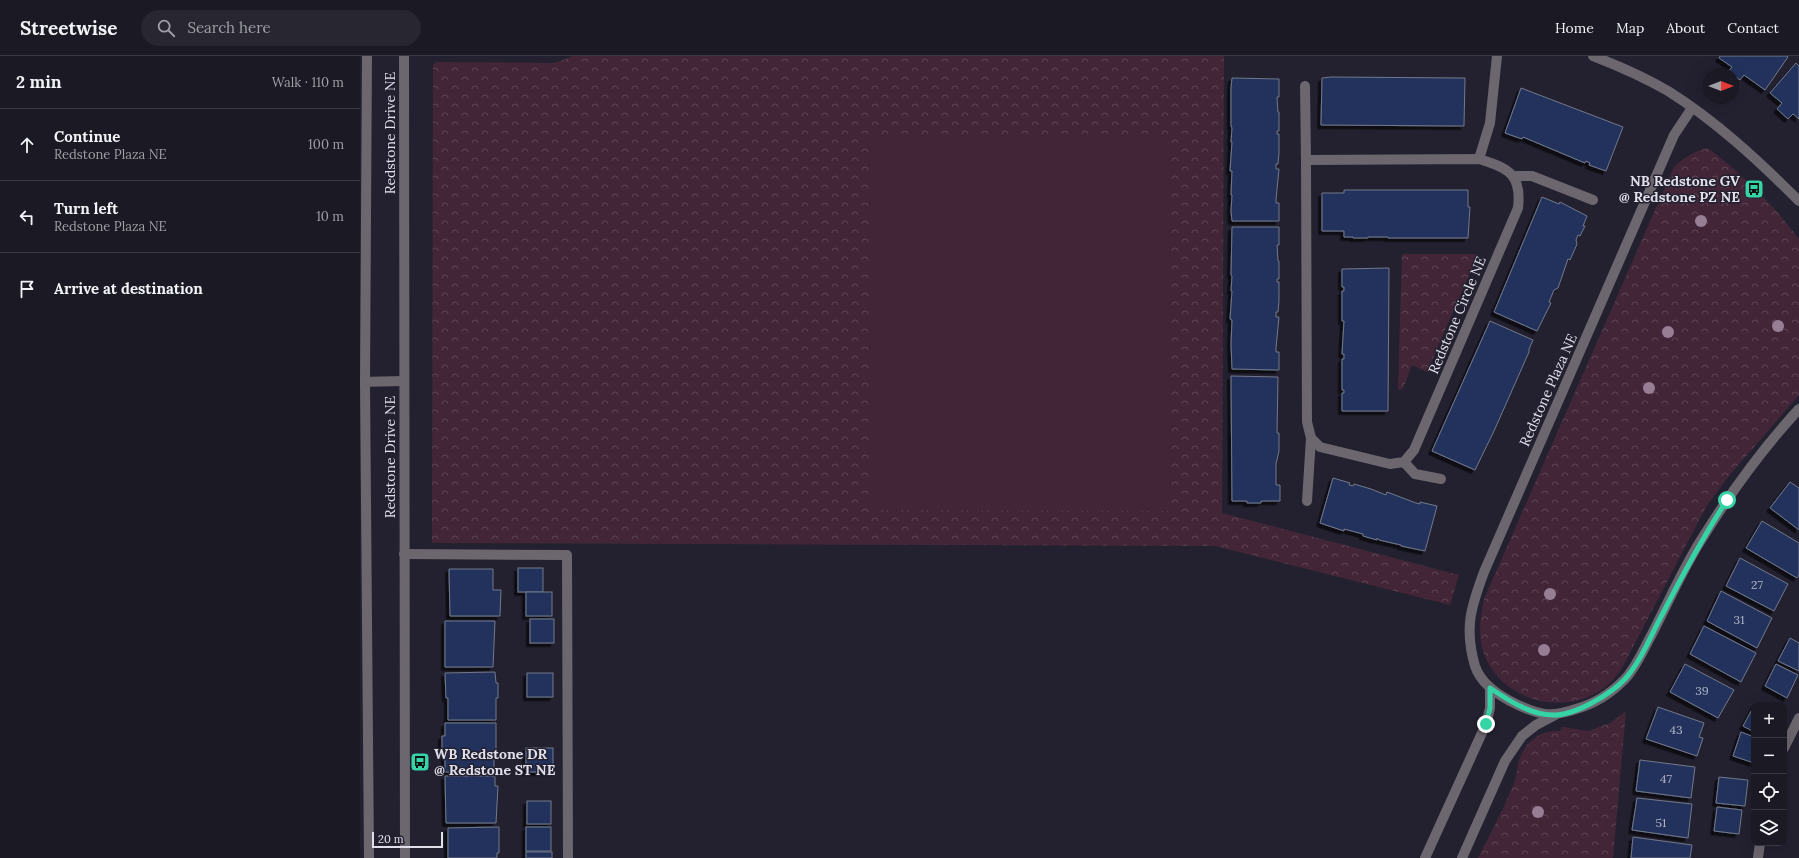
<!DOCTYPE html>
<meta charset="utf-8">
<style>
:root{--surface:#1a1924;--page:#272631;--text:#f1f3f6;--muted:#9fa0a6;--line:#383841}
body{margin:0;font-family:Lora,serif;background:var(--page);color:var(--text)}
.controls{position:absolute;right:12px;bottom:12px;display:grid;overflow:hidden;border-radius:8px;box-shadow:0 4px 16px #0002}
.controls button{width:36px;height:36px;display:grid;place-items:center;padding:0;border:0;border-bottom:1px solid var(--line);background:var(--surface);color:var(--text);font:20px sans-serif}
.compass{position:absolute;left:1343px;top:12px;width:36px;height:36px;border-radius:50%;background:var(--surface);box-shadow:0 4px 16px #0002;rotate:90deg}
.scale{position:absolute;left:12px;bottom:10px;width:71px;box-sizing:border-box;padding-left:4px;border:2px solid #e1e0ea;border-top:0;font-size:11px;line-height:14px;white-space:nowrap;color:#e1e0ea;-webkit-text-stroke:3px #232130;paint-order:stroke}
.stop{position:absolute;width:12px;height:12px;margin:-9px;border:3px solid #35d4a7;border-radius:50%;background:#fff}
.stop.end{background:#35d4a7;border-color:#fff;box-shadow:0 1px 4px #0008}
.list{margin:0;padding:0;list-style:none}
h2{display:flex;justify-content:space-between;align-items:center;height:52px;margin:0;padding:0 16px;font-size:17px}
h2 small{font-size:13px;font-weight:400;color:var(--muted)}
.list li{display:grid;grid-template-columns:26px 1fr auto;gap:12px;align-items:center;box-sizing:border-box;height:72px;padding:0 16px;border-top:1px solid var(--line)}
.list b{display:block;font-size:15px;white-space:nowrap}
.list p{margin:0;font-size:13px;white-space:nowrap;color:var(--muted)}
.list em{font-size:13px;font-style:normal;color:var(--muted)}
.icon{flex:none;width:22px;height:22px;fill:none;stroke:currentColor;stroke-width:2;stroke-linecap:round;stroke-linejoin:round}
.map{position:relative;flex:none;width:1439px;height:802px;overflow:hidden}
header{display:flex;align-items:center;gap:24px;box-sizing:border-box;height:56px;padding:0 20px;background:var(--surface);border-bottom:1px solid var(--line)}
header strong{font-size:19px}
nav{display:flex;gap:22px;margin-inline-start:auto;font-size:14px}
.search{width:280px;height:36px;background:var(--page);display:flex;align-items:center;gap:10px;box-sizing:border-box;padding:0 14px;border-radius:22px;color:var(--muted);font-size:15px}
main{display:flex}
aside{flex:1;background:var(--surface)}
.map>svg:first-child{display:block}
.park{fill:url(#park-crowns)}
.garden{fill:#422638}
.building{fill:#24335c;stroke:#71798b;filter:url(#shadow)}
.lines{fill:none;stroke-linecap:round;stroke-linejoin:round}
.minor{stroke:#6c666e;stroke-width:10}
.tree{fill:#987e95}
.route{stroke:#35d4a7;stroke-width:5}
.labels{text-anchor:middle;stroke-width:3;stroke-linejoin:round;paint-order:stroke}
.number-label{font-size:12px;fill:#b2b5c6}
.street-label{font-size:14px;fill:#e1e0ea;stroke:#232130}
.poi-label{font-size:14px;font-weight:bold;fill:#e1e0ea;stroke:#232130;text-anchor:end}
</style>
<header>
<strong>Streetwise</strong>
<div class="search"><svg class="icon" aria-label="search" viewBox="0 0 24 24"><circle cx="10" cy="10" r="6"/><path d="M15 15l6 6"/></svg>Search here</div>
<nav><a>Home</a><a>Map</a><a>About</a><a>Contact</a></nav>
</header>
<main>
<aside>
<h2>2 min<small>Walk · 110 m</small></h2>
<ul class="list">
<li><svg class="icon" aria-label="ahead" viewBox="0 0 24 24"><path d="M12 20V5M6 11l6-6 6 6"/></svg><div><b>Continue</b><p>Redstone Plaza NE</p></div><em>100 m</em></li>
<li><svg class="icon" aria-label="left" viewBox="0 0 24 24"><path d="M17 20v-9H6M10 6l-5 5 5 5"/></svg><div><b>Turn left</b><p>Redstone Plaza NE</p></div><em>10 m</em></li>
<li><svg class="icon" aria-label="arrive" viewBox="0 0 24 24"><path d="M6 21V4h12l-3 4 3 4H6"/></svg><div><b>Arrive at destination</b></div></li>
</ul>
</aside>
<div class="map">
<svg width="1439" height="802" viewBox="0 0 1439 802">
<defs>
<pattern id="park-crowns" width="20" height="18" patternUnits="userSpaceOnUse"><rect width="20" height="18" fill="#422638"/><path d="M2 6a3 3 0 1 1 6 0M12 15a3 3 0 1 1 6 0" fill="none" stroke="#5d4555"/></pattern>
<filter id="shadow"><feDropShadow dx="-3.5" dy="3.5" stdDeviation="0" flood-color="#0009"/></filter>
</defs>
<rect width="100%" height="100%" fill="#232130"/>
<g class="park">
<polygon points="213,0 864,0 862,457 1099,519 1090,549 855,490 72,487 73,9 76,6 195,7"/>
<path d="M1348,92C1382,118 1413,148 1439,183V339L1368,421L1346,451L1261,614C1256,620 1251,627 1244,632C1206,660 1147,647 1126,603C1117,583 1120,563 1124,543L1314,111C1324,101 1335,95 1348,92Z"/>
<polygon points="1042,198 1118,198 1067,316 1052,309 1043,333 1038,334"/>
<path d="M1266,655L1253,802H1118C1130,778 1143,754 1153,730C1160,713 1155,700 1171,685C1180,677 1188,675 1199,675L1203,671L1228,675L1250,667Z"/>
</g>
<polygon class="garden" points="510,79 810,80 809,455 509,454"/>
<g class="building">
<polygon points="1360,0 1427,0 1428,1 1405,34 1384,19 1380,24 1368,16 1372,11 1359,2"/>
<polygon points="1436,7 1439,10 1439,63 1433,58 1428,63 1417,53 1422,47 1410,37"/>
<polygon points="971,21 1105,22 1104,70 961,69 962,22"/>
<polygon points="872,22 919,23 919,41 917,41 918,56 919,56 919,75 917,75 917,78 919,78 919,97 918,108 916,108 916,113 919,113 916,144 916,147 919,147 919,165 872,165 871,155 872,139 871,139 872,115 870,115 872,86 871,86 872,72 871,70 871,32"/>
<polygon points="1161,32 1263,71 1246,115 1229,109 1230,107 1226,105 1225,107 1163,81 1162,83 1145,77"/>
<polygon points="984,134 1108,134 1108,151 1110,151 1108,182 1028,182 1028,181 1008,181 1008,182 993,182 993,181 984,181 984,175 962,175 962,137 984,137"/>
<polygon points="1182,141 1199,148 1200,146 1227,160 1223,170 1225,170 1220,180 1218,179 1216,184 1217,188 1210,204 1208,203 1198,232 1194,234 1189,246 1191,247 1177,275 1134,256"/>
<polygon points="872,171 919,171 919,189 917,189 918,205 919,205 919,223 917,223 917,226 919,226 919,245 918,256 916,256 916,261 919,261 916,292 916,296 919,296 919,314 872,313 871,288 872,264 870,263 872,235 871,235 872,220 871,219"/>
<polygon points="1029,212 1028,355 982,355 982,337 984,337 984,334 982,334 982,303 984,303 984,298 982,298 984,265 982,265 982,235 984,235 984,231 982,231 982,213"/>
<polygon points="1130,265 1173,284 1169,293 1169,296 1134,375 1115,414 1072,395"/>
<polygon points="871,320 918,321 917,377 919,377 919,395 916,408 916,429 920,429 920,445 901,445 901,447 887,447 887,445 872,445"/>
<polygon points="973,422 990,427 989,429 993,430 994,428 1011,433 1026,439 1027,436 1056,447 1060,448 1060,446 1077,450 1065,495 1041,490 1041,489 1019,484 1017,482 1017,484 1003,480 1003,478 984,473 984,475 960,467"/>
<polygon points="1430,426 1439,432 1439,474 1410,452"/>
<polygon points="1402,465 1439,487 1439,519 1437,522 1386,492"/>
<polygon points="1380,502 1428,528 1414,555 1366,530"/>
<rect x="158" y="512" width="25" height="24"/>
<polygon points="89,513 133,513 133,534 141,534 140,560 90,560"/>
<polygon points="1361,535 1412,562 1397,592 1347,565"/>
<rect x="166" y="536" width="26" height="24"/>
<rect x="170" y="563" width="24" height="24"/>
<polygon points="85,565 135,565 133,611 85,611"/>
<polygon points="1344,570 1396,597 1381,626 1330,598"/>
<polygon points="1430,582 1439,587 1439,615 1418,605"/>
<polygon points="1325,608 1374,634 1358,662 1310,636"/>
<polygon points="1416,608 1438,619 1427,642 1405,630"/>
<polygon points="135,616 136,627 138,627 138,642 136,642 136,664 88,664 88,642 86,642 85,617"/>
<rect x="167" y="617" width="26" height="24"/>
<polygon points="1395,648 1398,649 1394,649 1394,676 1383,670"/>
<polygon points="1298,651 1344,667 1339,681 1343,682 1337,700 1286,683"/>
<polygon points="85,667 136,667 136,694 134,694 134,716 85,716 85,697 82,697 82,680 85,680"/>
<polygon points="1381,676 1394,681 1394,707 1373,700"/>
<rect x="166" y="692" width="27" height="24"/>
<polygon points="1280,704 1335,711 1331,742 1276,735"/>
<polygon points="85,720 135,720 135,730 138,730 136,767 86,767"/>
<polygon points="1359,721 1388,724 1385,750 1356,747"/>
<polygon points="1277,742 1332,748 1328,782 1272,774"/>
<rect x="167" y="745" width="24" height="23"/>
<polygon points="1357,751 1382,754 1379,778 1354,775"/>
<polygon points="139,771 139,797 137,797 137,802 88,802 88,772"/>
<rect x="166" y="771" width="25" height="24"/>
<polygon points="1273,781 1332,789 1330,802 1271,802"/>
<rect x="166" y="796" width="26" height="6"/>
</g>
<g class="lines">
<g class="minor">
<polyline points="7,0 5,326 9,802"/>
<polyline points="44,0 45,802"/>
<path d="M1233,0C1259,10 1284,21 1308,35C1356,65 1399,105 1439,145"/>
<polyline points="945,30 946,104"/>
<path d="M1332,52L1314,79L1124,516C1111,551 1104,572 1115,610C1121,629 1141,641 1158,649C1182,660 1192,661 1216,653C1234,648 1251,637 1264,624C1276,612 1283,594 1291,580C1308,547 1323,512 1343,481C1371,436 1403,392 1439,353"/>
<path d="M1119,103C1149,112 1162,119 1158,152L1054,394L1044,406L1030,408L960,391L951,382L947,366L946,104Z"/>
<polyline points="1119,103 1130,67 1137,0"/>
<polyline points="1154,120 1172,120 1233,144"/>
<polyline points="0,326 44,325"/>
<polyline points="1044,406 1055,418 1081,423"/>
<polyline points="947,445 951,382"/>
<polyline points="44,498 207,499 208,802"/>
<polyline points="1424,692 1439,662"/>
<polyline points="1065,802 1126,668 1130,652 1130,632"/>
<polyline points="1102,802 1145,705 1162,680 1176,669 1195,659"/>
<polyline points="1398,802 1400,787"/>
</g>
</g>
<g class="tree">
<circle cx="1341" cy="165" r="6"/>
<circle cx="1418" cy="270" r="6"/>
<circle cx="1308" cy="276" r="6"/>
<circle cx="1289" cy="332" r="6"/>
<circle cx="1190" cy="538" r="6"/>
<circle cx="1184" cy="594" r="6"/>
<circle cx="1178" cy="756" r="6"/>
</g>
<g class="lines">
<path class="route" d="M1126,668L1130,652V632C1148,644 1170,659 1193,659C1214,660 1251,638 1265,623C1281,605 1291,579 1303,557C1323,518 1343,481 1367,444"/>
</g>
<defs>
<g id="bus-square" transform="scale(1)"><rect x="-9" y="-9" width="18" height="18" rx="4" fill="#35d4a7" stroke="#232130"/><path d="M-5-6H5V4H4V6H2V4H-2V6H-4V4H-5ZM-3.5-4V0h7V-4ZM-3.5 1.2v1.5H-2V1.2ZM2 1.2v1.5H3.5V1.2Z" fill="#111"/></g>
</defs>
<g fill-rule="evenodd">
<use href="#bus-square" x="1394" y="133"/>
<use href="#bus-square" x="60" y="706"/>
</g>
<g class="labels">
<g class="number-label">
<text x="1397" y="533">27</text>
<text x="1379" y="568">31</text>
<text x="1342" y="639">39</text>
<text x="1316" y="678">43</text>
<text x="1306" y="727">47</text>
<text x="1301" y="771">51</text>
</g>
<g class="street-label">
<text transform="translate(30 77) rotate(-90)" y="5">Redstone Drive NE</text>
<text transform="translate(1097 259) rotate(-67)" y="5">Redstone Circle NE</text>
<text transform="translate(1188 334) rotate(-66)" y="5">Redstone Plaza NE</text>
<text transform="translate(30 401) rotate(-90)" y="5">Redstone Drive NE</text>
</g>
<g class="poi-label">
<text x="1380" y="130">NB Redstone GV<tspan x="1380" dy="16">@ Redstone PZ NE</tspan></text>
<text x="74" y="703" text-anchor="start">WB Redstone DR<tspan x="74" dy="16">@ Redstone ST NE</tspan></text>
</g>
</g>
</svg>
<div class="controls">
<button>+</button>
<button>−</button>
<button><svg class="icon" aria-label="locate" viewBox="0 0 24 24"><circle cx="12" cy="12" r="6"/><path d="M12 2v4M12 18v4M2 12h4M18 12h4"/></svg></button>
<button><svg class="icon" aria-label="layers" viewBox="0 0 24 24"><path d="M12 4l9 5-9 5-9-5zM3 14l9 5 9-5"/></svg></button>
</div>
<svg class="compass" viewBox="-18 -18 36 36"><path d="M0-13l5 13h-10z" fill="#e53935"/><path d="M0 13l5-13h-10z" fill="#9fa0a6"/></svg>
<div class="scale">20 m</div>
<div class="stop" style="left:1367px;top:444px"></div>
<div class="stop end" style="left:1126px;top:668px"></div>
</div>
</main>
